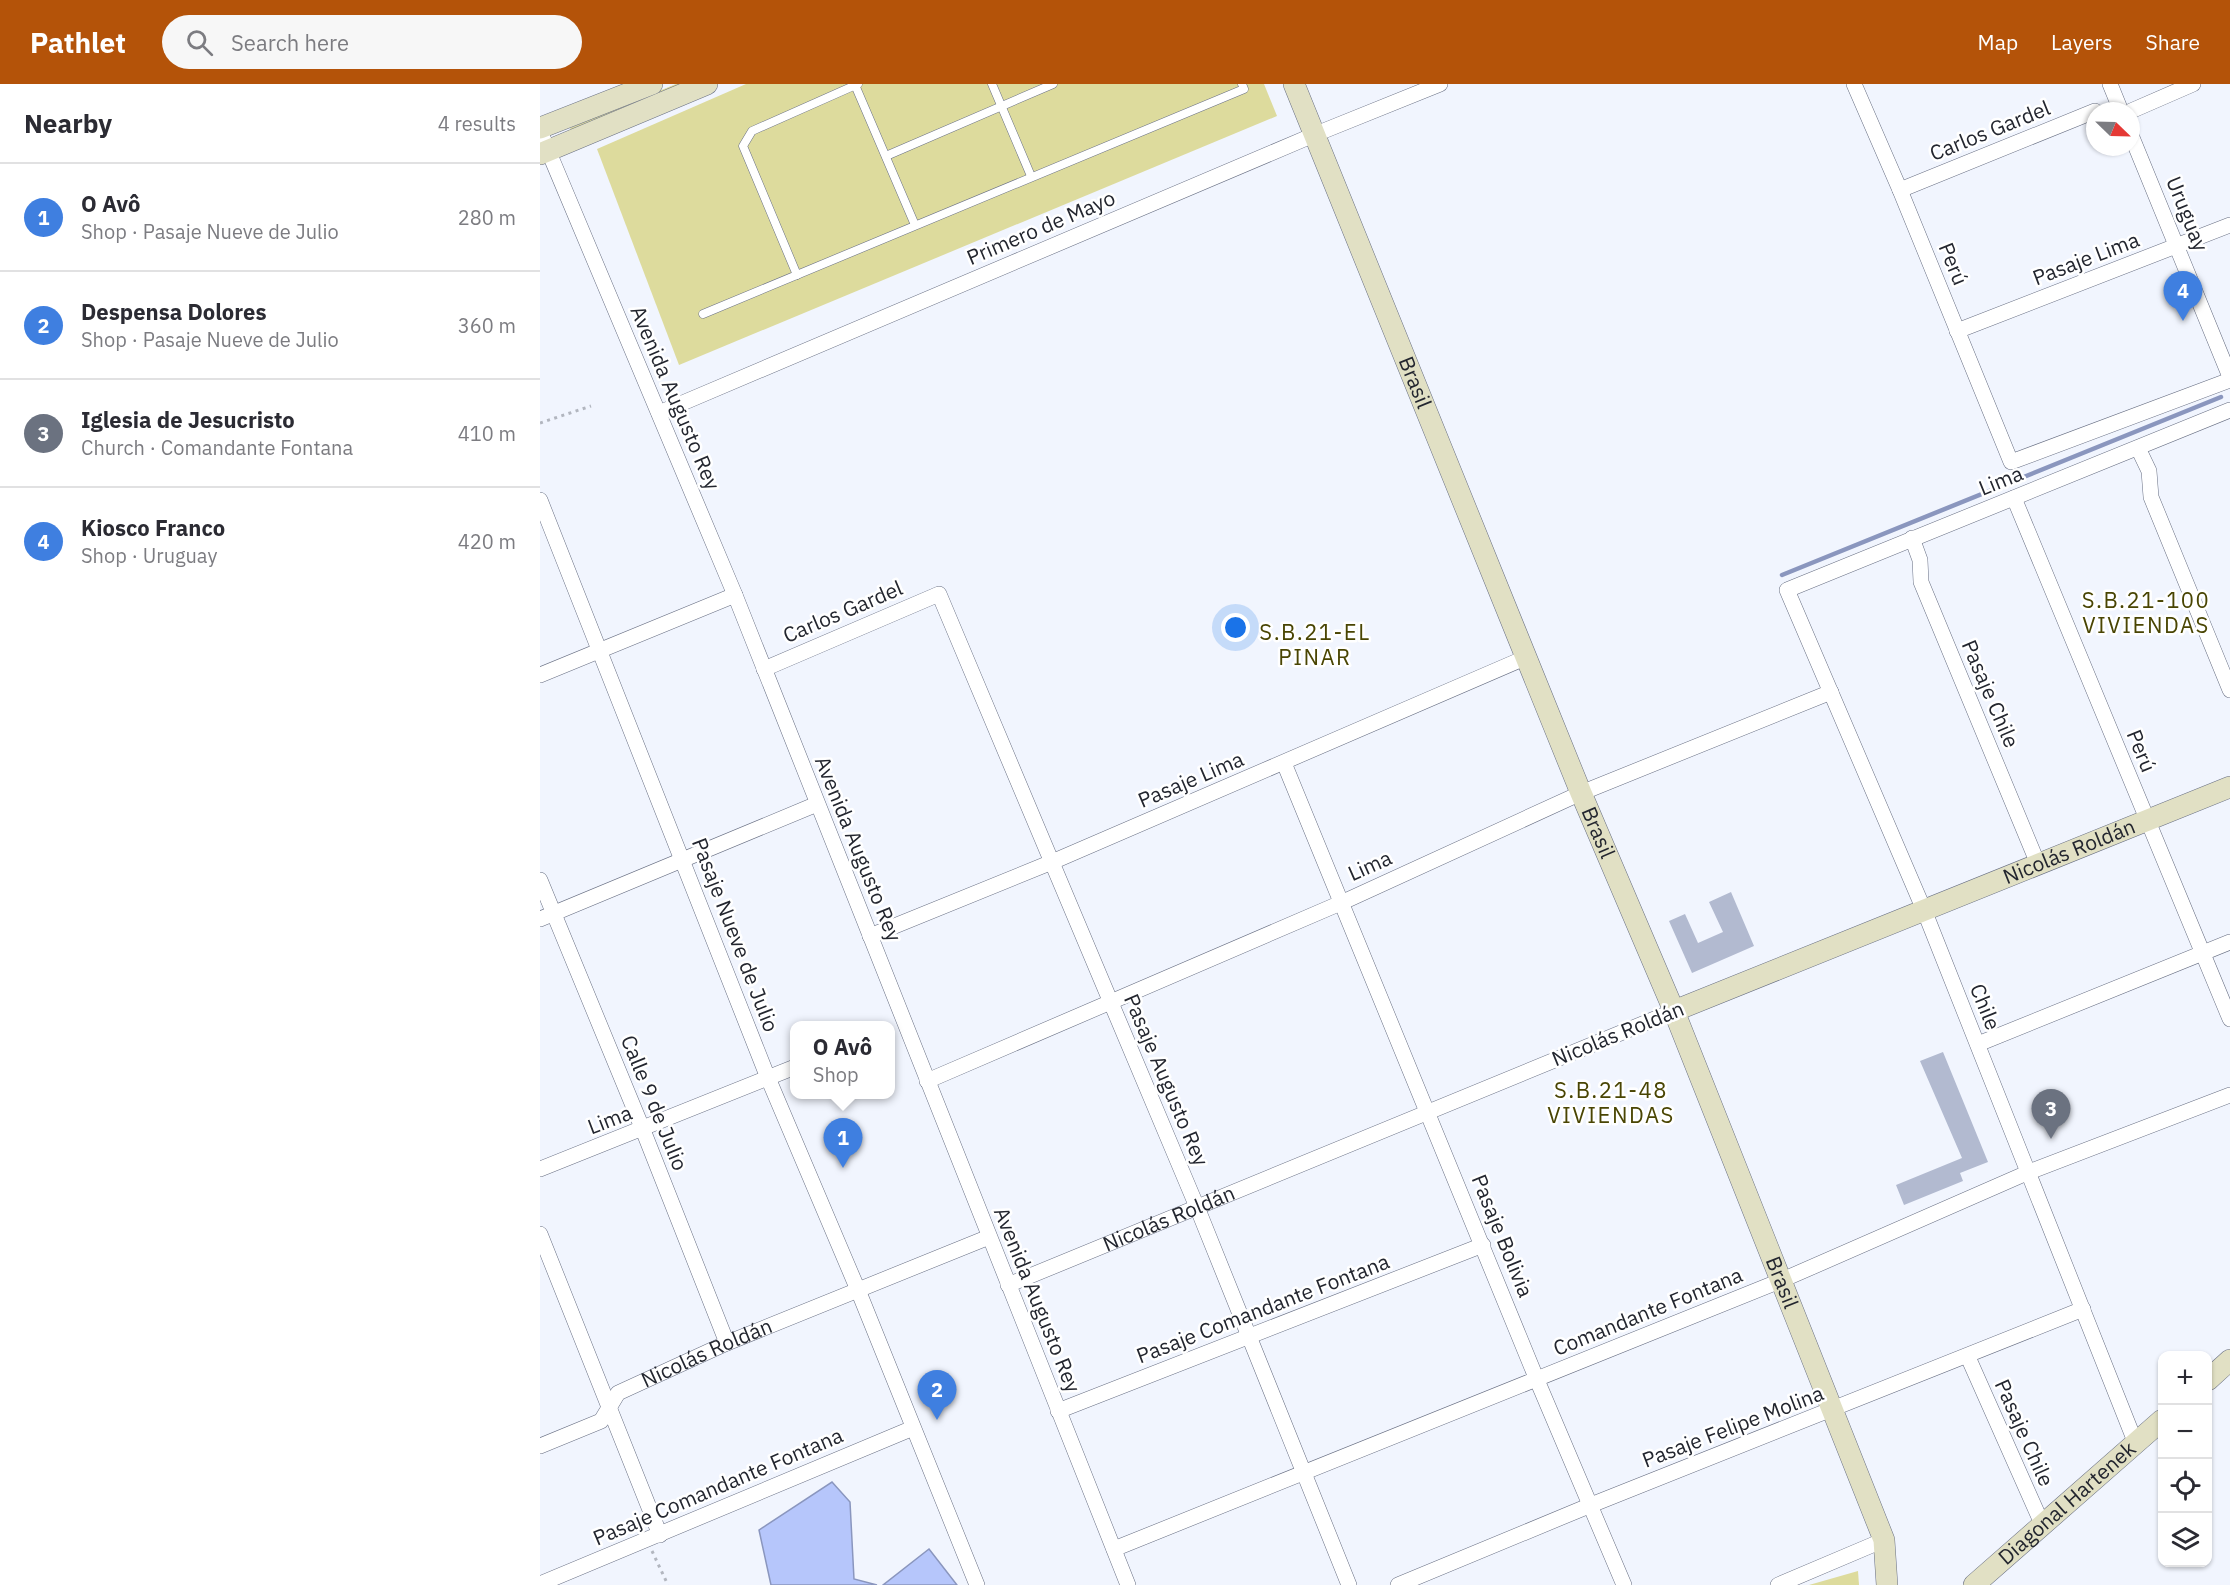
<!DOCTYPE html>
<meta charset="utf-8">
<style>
:root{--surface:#fff;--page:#f7f7f7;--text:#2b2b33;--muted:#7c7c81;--line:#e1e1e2;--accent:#b45309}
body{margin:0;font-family:"IBM Plex Sans",sans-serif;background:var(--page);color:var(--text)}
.controls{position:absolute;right:18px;bottom:18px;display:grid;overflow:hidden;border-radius:12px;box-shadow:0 2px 4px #0004}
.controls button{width:54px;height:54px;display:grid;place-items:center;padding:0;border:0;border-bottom:2px solid var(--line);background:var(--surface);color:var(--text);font:30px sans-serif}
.compass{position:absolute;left:1546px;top:18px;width:54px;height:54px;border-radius:50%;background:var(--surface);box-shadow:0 2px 4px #0004;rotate:113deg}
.you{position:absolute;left:696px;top:544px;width:21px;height:21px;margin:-15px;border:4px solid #fff;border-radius:50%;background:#1a73e8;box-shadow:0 0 0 9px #1a73e833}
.badge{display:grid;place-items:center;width:39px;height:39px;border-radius:50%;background:var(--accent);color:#fff;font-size:20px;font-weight:700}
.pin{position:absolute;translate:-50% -50px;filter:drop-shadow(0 2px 3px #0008)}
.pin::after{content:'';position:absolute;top:32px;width:21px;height:18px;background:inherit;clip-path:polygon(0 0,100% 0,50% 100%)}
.popup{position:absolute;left:250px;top:937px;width:105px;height:78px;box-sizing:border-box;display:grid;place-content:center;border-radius:12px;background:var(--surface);filter:drop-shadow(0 2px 4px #0005);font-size:20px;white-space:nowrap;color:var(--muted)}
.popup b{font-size:22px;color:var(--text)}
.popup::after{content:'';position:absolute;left:50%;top:100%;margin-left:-12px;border:12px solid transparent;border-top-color:var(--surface)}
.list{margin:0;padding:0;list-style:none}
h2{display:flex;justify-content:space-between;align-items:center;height:78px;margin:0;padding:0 24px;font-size:26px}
h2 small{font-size:20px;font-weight:400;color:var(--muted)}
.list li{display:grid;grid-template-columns:39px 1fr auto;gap:18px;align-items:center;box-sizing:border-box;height:108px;padding:0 24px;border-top:2px solid var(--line)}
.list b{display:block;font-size:22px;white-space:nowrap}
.list p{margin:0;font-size:20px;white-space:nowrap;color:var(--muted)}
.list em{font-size:20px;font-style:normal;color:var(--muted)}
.icon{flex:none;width:33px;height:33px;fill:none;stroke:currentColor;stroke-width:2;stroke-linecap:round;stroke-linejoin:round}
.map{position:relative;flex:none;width:1690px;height:1501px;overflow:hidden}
header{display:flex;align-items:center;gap:36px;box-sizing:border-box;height:84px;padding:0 30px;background:var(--accent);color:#fff}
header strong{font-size:28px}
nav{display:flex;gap:33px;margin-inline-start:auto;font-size:21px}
.search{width:420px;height:54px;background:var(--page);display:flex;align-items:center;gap:15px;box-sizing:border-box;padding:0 21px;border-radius:33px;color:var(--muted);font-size:22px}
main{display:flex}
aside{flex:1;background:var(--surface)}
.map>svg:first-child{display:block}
.green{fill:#dddb9d}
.water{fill:#b6c6fb;stroke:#8a96be;stroke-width:1.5}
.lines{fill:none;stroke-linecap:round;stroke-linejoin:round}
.stream{stroke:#8a96be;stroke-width:4.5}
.building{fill:#b2bad0}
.lane-casing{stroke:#686f83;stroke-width:9}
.street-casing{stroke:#686f83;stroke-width:16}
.secondary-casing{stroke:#686f83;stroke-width:22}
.path{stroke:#b2b6bf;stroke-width:3;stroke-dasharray:3 4.5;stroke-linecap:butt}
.lane{stroke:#fff;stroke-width:8}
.street{stroke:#fff;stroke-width:15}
.secondary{stroke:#e1e0c4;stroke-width:21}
.labels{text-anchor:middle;stroke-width:5;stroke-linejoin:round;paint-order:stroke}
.street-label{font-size:21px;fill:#23262f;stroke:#fff}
.neighbourhood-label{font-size:22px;letter-spacing:1.5px;fill:#494503;stroke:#fff}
</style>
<header>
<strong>Pathlet</strong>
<div class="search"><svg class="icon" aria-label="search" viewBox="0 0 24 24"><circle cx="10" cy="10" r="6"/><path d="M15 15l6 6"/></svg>Search here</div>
<nav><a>Map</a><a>Layers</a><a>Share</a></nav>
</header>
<main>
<aside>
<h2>Nearby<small>4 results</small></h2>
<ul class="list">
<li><span class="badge" style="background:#3f7fe0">1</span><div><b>O Avô</b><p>Shop · Pasaje Nueve de Julio</p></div><em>280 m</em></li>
<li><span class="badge" style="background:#3f7fe0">2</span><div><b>Despensa Dolores</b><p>Shop · Pasaje Nueve de Julio</p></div><em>360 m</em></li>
<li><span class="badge" style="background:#6b7280">3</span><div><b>Iglesia de Jesucristo</b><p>Church · Comandante Fontana</p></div><em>410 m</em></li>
<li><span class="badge" style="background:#3f7fe0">4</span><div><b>Kiosco Franco</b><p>Shop · Uruguay</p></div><em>420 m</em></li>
</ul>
</aside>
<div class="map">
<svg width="1690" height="1501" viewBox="0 0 1690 1501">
<rect width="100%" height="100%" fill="#f1f5fe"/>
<g class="green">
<polygon points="136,0 147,0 32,48 30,44"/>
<polygon points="206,0 724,0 737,32 139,281 57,65"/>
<polygon points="1318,1487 1319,1501 1269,1501"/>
</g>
<g class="water">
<polygon points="292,1398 310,1418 314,1495 337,1501 231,1501 219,1446"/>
<polygon points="389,1465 417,1501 343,1501"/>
</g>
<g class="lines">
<polyline class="stream" points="1242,491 1681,313"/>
</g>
<g class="building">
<polygon points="1191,808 1214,862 1152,889 1129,837 1145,830 1158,859 1183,848 1169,818"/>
<polygon points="1403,968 1448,1078 1420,1089 1423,1097 1364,1121 1356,1101 1422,1074 1380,977"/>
</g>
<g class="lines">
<g class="lane-casing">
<g id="lane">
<polyline points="452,0 491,92"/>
<polyline points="315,1 375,141"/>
<polyline points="346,72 513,0"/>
<polyline points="257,191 203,62 212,47 318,0"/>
<polyline points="163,230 704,5 702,0"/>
</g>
</g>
<g class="street-casing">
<g id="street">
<polyline points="1314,0 1360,106 1471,378 1690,296"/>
<polyline points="1570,0 1581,27"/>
<polyline points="1591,27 1653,0"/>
<polyline points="0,47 195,511 588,1501"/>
<polyline points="1591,51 1690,293"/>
<polyline points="1360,106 1555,27"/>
<polyline points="1417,247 1690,141"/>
<polyline points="119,329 776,50 900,0"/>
<polyline points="1598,364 1609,387 1611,413 1690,606"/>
<polyline points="1474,414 1690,935"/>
<polyline points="0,416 228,994 318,1206 437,1501"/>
<polyline points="1372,454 1380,476 1381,498 1498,780"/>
<polyline points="224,585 399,510 657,1123 809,1501"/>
<polyline points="0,591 195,511"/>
<polyline points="744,679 997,1296 1084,1501"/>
<polyline points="0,796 103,1046 187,1259"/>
<polyline points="0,835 277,720"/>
<polyline points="330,852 512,778 987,573"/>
<polyline points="1438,960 1690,858"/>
<polyline points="387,997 803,818 1041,709 1291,608"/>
<polyline points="0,1085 255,983"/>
<polyline points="0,1150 120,1451"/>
<path id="s1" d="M468,1201L1134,927"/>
<polyline points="1428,1273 1503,1442"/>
<polyline points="518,1327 943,1161"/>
<polyline points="1596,1360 1384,826 1247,506 1690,326"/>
<path id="s2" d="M0,1362L61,1337L78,1309L187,1259L449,1153"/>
<polyline points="574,1465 1240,1197 1489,1088 1690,1011"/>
<polyline points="0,1500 373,1344"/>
<polyline points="858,1501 1051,1421 1543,1225"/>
<polyline points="1238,1501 1344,1456"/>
</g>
</g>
<g class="secondary-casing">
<g id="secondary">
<path id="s3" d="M754,0L1041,709L1134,927L1344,1456L1347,1501"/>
<polyline points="0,44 112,0"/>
<polyline points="0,70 167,0"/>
<path id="s4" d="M1134,927L1690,703"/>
<polyline points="1668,1296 1690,1276"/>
<path id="s5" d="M1434,1501L1622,1336"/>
</g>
</g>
<g class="path">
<polyline points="0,339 51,322"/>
<polyline points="112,1467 128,1501"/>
</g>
<use href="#lane" class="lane"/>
<use href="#street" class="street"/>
<use href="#secondary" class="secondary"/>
</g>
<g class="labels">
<g class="street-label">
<text transform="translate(1450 47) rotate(-22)" y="7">Carlos Gardel</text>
<text transform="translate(1647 130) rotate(68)" y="7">Uruguay</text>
<text transform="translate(501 144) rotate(-23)" y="7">Primero de Mayo</text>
<text transform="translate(1546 175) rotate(-21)" y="7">Pasaje Lima</text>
<text transform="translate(1413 180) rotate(68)" y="7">Perú</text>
<text dy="7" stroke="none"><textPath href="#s3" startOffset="322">Brasil</textPath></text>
<text transform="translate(135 314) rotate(67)" y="7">Avenida Augusto Rey</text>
<text transform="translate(1461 397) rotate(-22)" y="7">Lima</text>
<text transform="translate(303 528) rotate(-23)" y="7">Carlos Gardel</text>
<text transform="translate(1450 610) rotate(67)" y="7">Pasaje Chile</text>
<text transform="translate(1601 667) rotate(68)" y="7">Perú</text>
<text transform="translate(651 696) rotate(-23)" y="7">Pasaje Lima</text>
<text dy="7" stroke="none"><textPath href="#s3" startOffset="808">Brasil</textPath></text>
<text transform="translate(318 765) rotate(68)" y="7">Avenida Augusto Rey</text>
<text dy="7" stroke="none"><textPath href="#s4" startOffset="426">Nicolás Roldán</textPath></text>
<text transform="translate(830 782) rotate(-24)" y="7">Lima</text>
<text transform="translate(195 851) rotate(69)" y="7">Pasaje Nueve de Julio</text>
<text transform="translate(1445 923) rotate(68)" y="7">Chile</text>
<text transform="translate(1078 950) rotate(-22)" y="7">Nicolás Roldán</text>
<text transform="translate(626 996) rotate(67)" y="7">Pasaje Augusto Rey</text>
<text transform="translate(114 1019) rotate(68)" y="7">Calle 9 de Julio</text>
<text transform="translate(70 1036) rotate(-21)" y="7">Lima</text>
<text dy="7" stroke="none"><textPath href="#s1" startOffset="174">Nicolás Roldán</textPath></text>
<text transform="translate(962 1152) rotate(68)" y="7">Pasaje Bolivia</text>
<text dy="7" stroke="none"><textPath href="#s3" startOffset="1294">Brasil</textPath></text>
<text transform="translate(497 1216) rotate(68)" y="7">Avenida Augusto Rey</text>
<text transform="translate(723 1225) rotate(-21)" y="7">Pasaje Comandante Fontana</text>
<text transform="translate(1108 1228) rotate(-22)" y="7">Comandante Fontana</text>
<text dy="7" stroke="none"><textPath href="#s2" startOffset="196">Nicolás Roldán</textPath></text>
<text transform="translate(1193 1343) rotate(-21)" y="7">Pasaje Felipe Molina</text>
<text transform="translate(1484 1349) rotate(66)" y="7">Pasaje Chile</text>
<text transform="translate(178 1403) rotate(-23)" y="7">Pasaje Comandante Fontana</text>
<text dy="7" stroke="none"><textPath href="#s5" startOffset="124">Diagonal Hartenek</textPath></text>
</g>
<g class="neighbourhood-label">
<text x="1606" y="524">S.B.21-100<tspan x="1606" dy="25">VIVIENDAS</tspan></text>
<text x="775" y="556">S.B.21-EL<tspan x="775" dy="25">PINAR</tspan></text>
<text x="1071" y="1014">S.B.21-48<tspan x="1071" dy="25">VIVIENDAS</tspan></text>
</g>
</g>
</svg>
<div class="controls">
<button>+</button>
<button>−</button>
<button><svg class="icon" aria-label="locate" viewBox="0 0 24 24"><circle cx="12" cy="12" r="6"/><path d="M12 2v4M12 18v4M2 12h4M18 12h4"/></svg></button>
<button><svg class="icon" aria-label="layers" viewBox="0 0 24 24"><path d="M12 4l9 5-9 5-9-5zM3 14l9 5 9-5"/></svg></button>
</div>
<svg class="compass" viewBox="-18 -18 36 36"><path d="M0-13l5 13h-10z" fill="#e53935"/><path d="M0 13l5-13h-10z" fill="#7c7c81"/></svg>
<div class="you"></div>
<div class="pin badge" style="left:303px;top:1084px;background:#3f7fe0">1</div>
<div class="popup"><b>O Avô</b>Shop</div>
<div class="pin badge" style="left:397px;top:1336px;background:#3f7fe0">2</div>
<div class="pin badge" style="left:1511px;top:1055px;background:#6b7280">3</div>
<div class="pin badge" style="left:1643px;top:237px;background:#3f7fe0">4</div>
</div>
</main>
